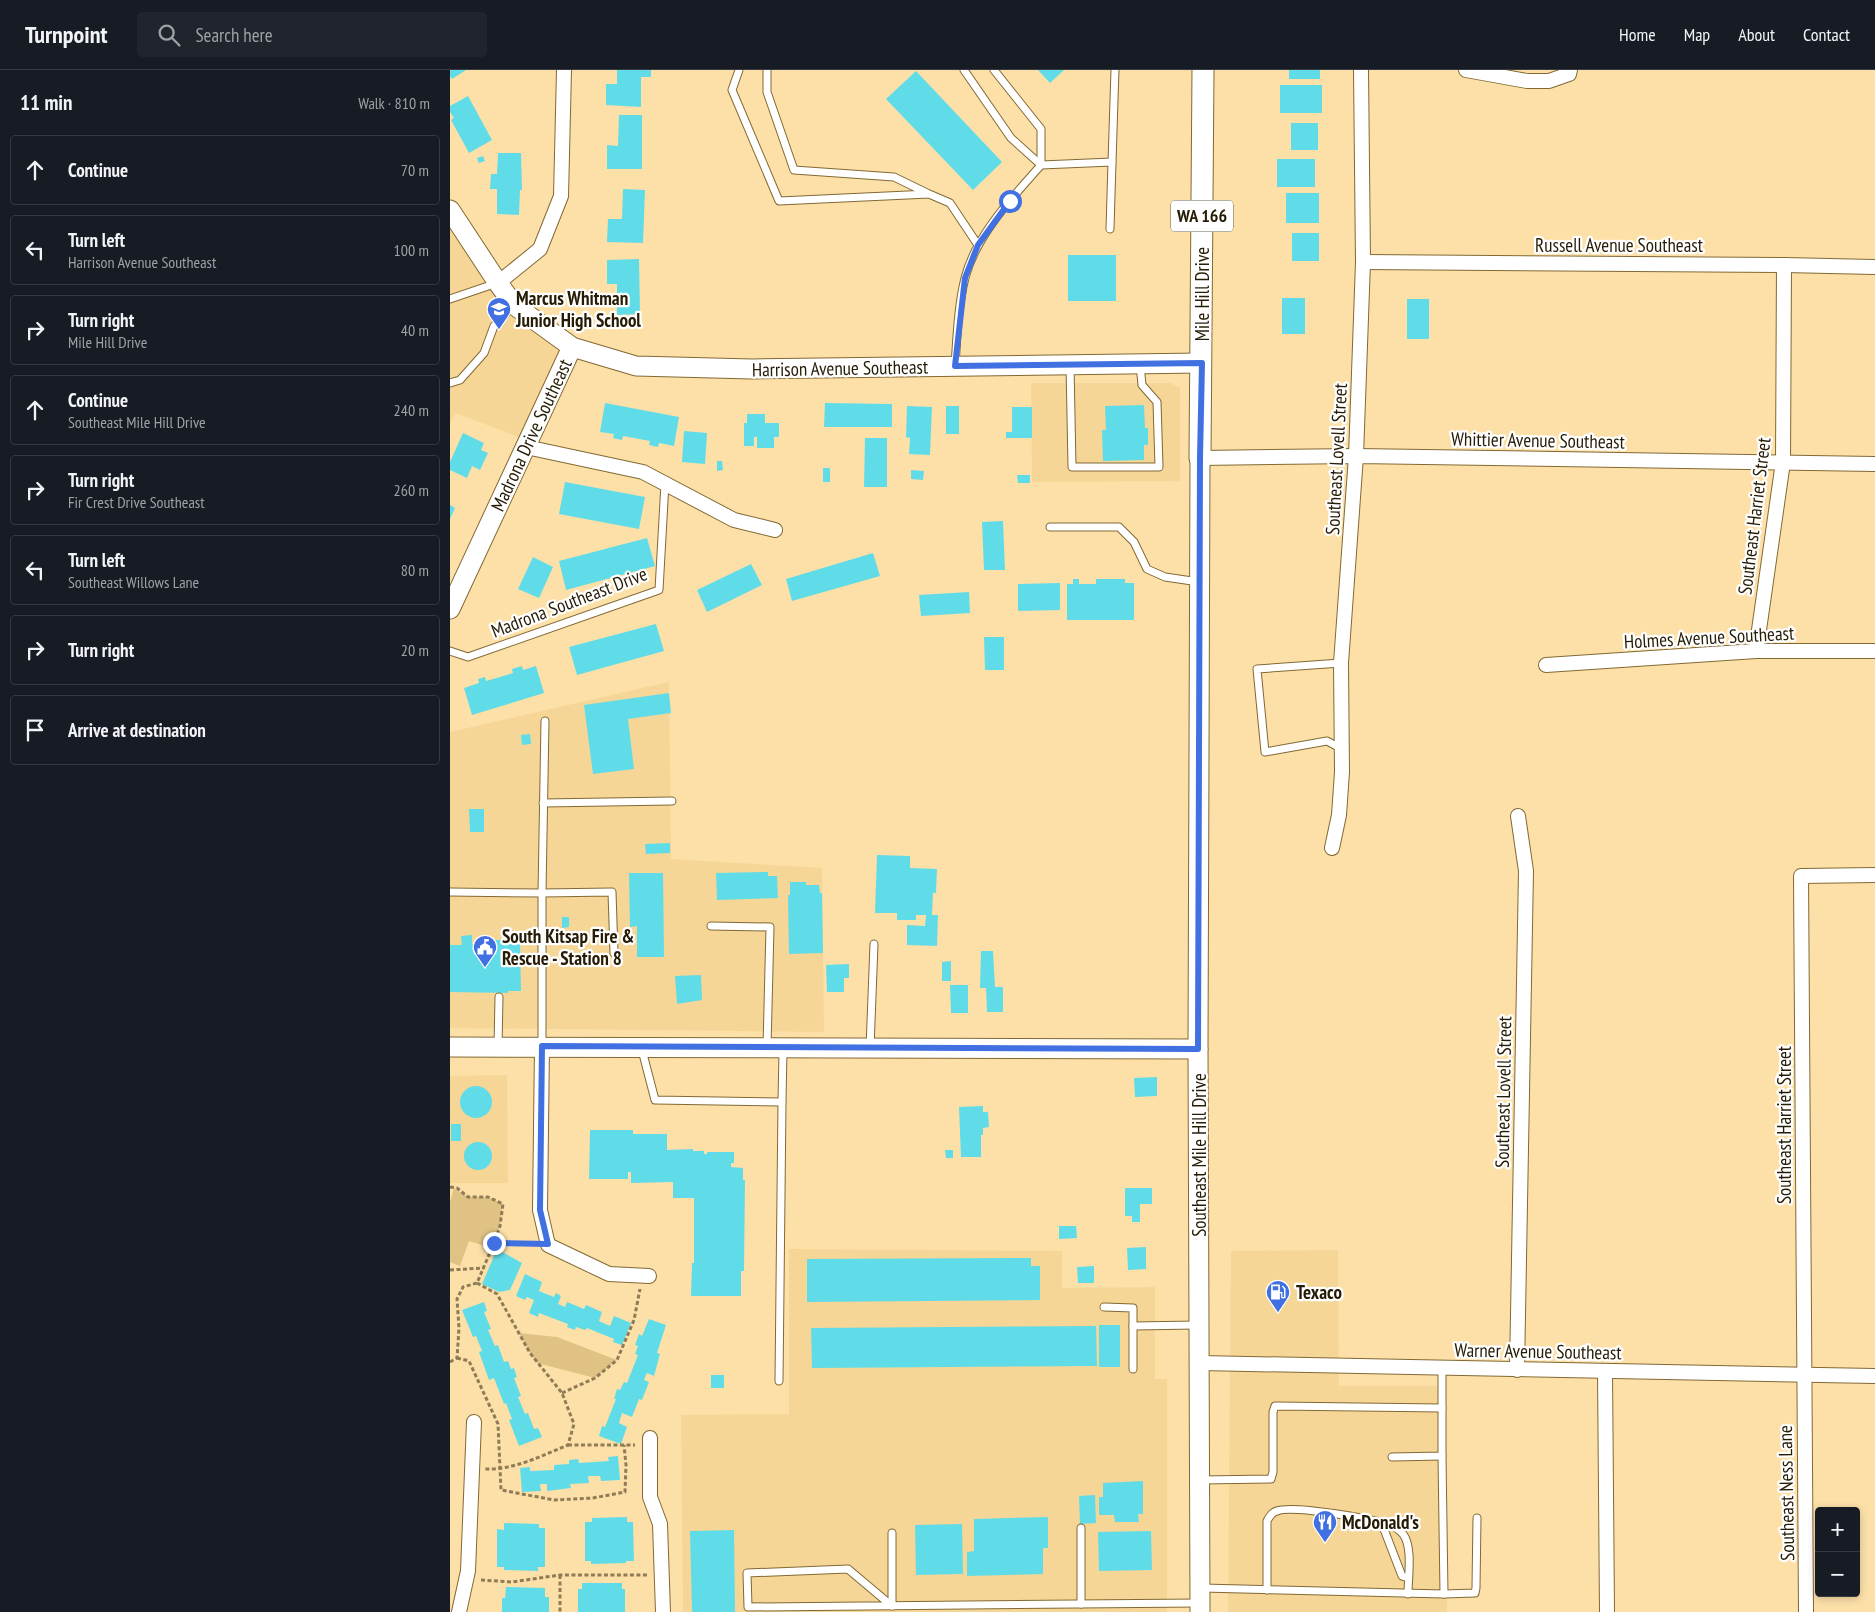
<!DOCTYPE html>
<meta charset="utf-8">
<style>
:root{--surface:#171b24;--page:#20242c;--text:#f1f3f6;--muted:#9ea1a6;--line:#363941}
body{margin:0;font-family:"PT Sans Narrow",sans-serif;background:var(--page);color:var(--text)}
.controls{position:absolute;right:15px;bottom:15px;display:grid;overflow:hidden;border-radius:5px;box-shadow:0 2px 8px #0003}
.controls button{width:45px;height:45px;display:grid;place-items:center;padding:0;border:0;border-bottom:1px solid var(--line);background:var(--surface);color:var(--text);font:25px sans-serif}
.stop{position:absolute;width:15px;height:15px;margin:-11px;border:4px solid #4070e1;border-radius:50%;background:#fff}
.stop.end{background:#4070e1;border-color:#fff;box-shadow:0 1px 5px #0008}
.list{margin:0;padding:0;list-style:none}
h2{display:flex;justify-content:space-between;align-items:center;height:65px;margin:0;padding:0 20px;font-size:21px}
h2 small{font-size:16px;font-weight:400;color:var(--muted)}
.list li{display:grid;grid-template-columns:32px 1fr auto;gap:15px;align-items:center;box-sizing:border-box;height:70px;margin:0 10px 10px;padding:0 10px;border:1px solid var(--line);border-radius:5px}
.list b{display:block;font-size:19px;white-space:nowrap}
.list p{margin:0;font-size:16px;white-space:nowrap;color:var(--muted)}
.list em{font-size:16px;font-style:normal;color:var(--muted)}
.icon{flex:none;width:28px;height:28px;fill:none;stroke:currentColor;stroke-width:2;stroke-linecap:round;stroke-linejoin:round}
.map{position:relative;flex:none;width:1425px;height:1542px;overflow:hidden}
header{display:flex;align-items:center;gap:30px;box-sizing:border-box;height:70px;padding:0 25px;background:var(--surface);border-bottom:1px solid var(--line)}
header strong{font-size:24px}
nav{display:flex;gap:28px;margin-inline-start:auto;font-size:18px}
.search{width:350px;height:45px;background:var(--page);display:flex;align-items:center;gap:12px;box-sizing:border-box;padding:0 18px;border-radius:5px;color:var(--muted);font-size:19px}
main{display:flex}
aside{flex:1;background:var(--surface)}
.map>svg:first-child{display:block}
.built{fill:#f5d696}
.green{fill:#e0c285}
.building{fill:#60dce8}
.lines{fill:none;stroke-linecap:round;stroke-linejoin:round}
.lane-casing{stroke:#826934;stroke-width:9}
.street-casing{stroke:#826934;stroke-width:16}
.secondary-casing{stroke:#826934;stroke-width:21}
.primary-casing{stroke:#826934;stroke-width:23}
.path{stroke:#8f7c56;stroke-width:3;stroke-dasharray:4 2.5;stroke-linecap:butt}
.lane{stroke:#fff;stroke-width:7}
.street{stroke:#fff;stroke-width:14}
.secondary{stroke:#fff;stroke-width:19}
.primary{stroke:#fff;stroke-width:21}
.route{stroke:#4070e1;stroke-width:6}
.labels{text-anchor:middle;stroke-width:4.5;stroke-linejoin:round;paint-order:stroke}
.shield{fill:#fff;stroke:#676051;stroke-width:1}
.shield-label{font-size:18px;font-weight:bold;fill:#261c06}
.street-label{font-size:19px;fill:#261c06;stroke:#fff}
.poi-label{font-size:19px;font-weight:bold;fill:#261c06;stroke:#fff;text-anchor:start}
</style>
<header>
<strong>Turnpoint</strong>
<div class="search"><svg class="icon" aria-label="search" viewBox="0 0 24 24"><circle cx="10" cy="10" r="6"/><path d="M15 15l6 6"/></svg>Search here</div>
<nav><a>Home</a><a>Map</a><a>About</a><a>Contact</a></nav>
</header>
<main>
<aside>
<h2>11 min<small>Walk · 810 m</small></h2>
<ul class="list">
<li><svg class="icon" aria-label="ahead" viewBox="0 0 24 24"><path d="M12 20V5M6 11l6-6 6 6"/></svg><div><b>Continue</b></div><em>70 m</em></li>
<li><svg class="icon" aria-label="left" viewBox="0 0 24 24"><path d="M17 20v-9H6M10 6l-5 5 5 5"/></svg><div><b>Turn left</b><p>Harrison Avenue Southeast</p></div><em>100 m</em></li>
<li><svg class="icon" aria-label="right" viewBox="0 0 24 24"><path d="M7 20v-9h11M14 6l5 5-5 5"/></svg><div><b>Turn right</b><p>Mile Hill Drive</p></div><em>40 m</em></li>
<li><svg class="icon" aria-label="ahead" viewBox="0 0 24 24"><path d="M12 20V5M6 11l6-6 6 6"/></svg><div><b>Continue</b><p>Southeast Mile Hill Drive</p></div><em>240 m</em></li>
<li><svg class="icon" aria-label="right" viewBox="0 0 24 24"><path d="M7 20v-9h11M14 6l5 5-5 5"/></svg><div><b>Turn right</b><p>Fir Crest Drive Southeast</p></div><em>260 m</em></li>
<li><svg class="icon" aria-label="left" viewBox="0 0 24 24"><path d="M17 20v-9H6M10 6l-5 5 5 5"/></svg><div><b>Turn left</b><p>Southeast Willows Lane</p></div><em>80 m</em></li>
<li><svg class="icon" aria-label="right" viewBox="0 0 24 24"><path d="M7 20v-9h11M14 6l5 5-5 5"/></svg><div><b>Turn right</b></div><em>20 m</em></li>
<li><svg class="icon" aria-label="arrive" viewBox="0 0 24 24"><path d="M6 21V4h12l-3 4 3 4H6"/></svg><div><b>Arrive at destination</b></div></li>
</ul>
</aside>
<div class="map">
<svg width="1425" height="1542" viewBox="0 0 1425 1542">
<rect width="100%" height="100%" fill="#fce0a8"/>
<g class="built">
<polygon points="0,140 48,213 122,277 79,371 6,343 0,352"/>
<polygon points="581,313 720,313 730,318 730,411 582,412"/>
<polygon points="219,612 221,789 372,798 374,962 0,958 0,662"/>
<polygon points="57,1005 58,1113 0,1113 0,1006"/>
<polygon points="339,1179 612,1181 612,1218 705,1217 705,1309 717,1309 717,1542 233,1542 231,1345 339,1344"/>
<polygon points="888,1180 889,1316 996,1316 997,1542 778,1542 781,1181"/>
</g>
<g class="green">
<polygon points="4,1118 18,1127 38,1127 53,1134 50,1156 41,1178 19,1171 10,1196 0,1192 0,1132"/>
<polygon points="69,1263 107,1267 167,1290 145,1308 87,1293 80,1283"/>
</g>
<g class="building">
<polygon points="0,0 16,0 2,9 0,6"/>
<polygon points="167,0 201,0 201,7 191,7 191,37 156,35 156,14 167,14"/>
<polygon points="588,0 614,0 600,13"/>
<rect x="839" y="0" width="31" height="9"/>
<polygon points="466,1 552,92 523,120 436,29"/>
<rect x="830" y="15" width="42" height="28"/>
<polygon points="18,26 42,70 19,83 1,50 4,48 0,42 0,36"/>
<polygon points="169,45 192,45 192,99 157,99 157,75 168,76"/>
<rect x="841" y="53" width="27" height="27"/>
<polygon points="48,83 71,83 72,120 70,120 69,145 47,144 47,119 40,119 41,104 47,104"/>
<polygon points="33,86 35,91 29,93 27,88"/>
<rect x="827" y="89" width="38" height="28"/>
<polygon points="173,119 195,120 193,173 157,172 158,149 172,149"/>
<rect x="836" y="123" width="33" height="30"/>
<rect x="842" y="163" width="27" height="28"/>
<rect x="618" y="185" width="48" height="46"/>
<polygon points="189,189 190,244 167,245 167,214 157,214 157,190"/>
<rect x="832" y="228" width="23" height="36"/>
<rect x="957" y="229" width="22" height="40"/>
<polygon points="155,333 229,347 224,376 209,373 208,377 199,375 200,371 173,366 172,370 163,368 164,364 150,362"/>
<polygon points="375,333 442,334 442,357 374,357"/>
<polygon points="694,335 695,358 698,358 698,375 694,375 694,390 653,391 652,360 656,360 655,336"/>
<polygon points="457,336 482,337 480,385 459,384 460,368 456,367"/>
<rect x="496" y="336" width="13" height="28"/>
<polygon points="562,337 582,337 582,368 556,368 556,362 562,362"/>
<polygon points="297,344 315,344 315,353 329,353 329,367 324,367 324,378 307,378 307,367 304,367 304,376 294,376 294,353 297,353"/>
<polygon points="234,361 257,363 255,394 232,392"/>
<polygon points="13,363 34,373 31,380 38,383 30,400 22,396 17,408 0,400 0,392"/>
<polygon points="415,368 437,368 437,417 414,417"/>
<polygon points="267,391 272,391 273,400 267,401"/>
<rect x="373" y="398" width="7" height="14"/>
<polygon points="461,400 474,401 473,410 461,409"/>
<polygon points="567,405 580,405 580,413 568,413"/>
<polygon points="115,412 195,427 189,459 109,444"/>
<polygon points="0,435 5,438 0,449"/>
<polygon points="553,451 555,500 534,500 532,452"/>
<polygon points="197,468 205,496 116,520 109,491"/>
<polygon points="423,483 430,506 342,531 336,509"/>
<polygon points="83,487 103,497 89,528 68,519"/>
<polygon points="301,494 312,515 257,542 247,520"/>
<polygon points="623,509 629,509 629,514 646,514 646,509 675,509 675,513 684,513 684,550 617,550 617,514 623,514"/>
<polygon points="610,513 610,540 568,541 568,514"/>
<polygon points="519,522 520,543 471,546 469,525"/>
<polygon points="206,554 214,581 127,605 119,577"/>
<polygon points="534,567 554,567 554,600 535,600"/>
<polygon points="72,596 73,600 86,596 94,623 22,645 14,618 29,613 28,609 35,607 36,611 63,603 62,599"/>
<polygon points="219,623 221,643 178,649 184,699 143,704 134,635"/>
<polygon points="80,664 81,674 72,675 71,665"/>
<polygon points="19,739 34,739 34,762 20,762"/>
<polygon points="220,773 220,783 196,784 195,774"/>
<polygon points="427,785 460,786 460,798 487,799 486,823 483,823 482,845 488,845 487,876 457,875 457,855 475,856 476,845 466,845 466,850 447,850 447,843 425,843"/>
<polygon points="318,802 318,806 327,806 328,828 267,830 266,803"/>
<polygon points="179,803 213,803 214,887 187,887 187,856 180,857"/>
<polygon points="340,812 356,812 356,815 369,815 370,823 372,823 373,883 339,884 338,825 340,825"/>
<polygon points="112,847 119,847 119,857 112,858"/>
<polygon points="22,865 22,874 37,873 37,870 55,870 55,873 70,873 71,921 58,921 58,923 0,922 0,875 12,875 11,866"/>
<polygon points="531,881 543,881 545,917 553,917 553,942 537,942 536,918 530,918"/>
<polygon points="501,891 501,911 492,911 492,892"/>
<polygon points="399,894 399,908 394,908 394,922 377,922 376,895"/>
<polygon points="251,905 252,930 227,934 225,906"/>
<polygon points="500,915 518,915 518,943 501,943"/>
<polygon points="707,1007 707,1026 685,1027 684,1008"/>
<circle cx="26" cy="1032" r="16"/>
<polygon points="533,1036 533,1042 538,1042 539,1057 533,1058 533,1065 531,1065 531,1087 511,1087 509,1037"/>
<rect x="1" y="1054" width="10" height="17"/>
<polygon points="140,1060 183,1060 183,1064 217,1064 217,1080 243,1079 243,1081 254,1081 254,1084 257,1084 257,1082 284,1082 284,1093 281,1093 281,1097 293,1098 293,1110 295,1110 294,1201 291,1201 291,1226 241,1226 242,1193 244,1193 244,1128 223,1128 223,1112 181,1113 181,1102 178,1102 178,1109 139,1109"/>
<circle cx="28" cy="1086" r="14"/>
<polygon points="495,1080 503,1080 503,1088 496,1088"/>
<polygon points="675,1118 702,1118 702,1134 690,1134 690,1152 682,1152 682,1146 675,1146"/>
<polygon points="609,1156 626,1156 627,1168 609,1169"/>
<polygon points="696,1177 696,1199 678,1200 677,1178"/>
<polygon points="47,1179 72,1193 60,1220 49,1222 32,1214"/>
<polygon points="581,1188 581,1196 590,1196 590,1230 357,1232 357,1189"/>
<polygon points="644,1196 644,1213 628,1213 627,1197"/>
<polygon points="75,1204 92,1212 89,1221 104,1227 106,1223 111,1226 108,1234 115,1237 117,1232 134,1239 136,1235 152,1242 149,1251 160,1256 164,1246 181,1253 172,1275 163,1272 164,1269 137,1258 135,1260 126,1257 125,1260 117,1257 118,1254 89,1243 88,1247 79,1243 84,1230 77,1227 75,1230 66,1226"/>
<polygon points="34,1232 37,1241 34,1242 41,1259 38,1260 45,1276 48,1275 54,1292 58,1291 61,1299 64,1298 67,1307 64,1308 71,1326 68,1327 75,1344 78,1343 84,1359 88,1358 92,1367 69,1376 59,1350 62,1349 56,1333 54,1334 44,1308 39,1310 29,1282 32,1281 26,1266 23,1267 12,1240"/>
<polygon points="199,1249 216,1255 207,1283 210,1284 204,1306 197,1303 194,1310 199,1312 192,1330 189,1329 182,1347 172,1343 169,1353 177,1357 171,1374 149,1366 152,1356 155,1357 166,1329 164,1329 167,1319 170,1320 174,1312 177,1313 188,1285 185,1284 188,1276 185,1275 189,1264 192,1266"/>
<rect x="649" y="1255" width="21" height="42"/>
<polygon points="646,1256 647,1296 362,1298 361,1258"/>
<rect x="261" y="1305" width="13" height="13"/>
<polygon points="168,1386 170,1410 151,1411 150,1406 138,1406 139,1413 120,1414 121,1418 97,1421 97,1414 90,1414 91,1421 72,1422 70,1398 80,1397 80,1401 104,1400 104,1395 119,1394 119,1390 128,1389 129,1393 159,1391 158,1387"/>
<polygon points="693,1411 693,1444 688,1444 689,1452 665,1452 664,1445 649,1445 649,1427 653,1427 653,1413"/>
<polygon points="645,1425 646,1453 630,1454 629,1426"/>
<polygon points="177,1447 177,1452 183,1452 184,1491 176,1491 176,1493 141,1494 141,1491 135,1491 135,1452 142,1452 142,1448"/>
<polygon points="598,1447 598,1478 593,1478 593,1504 517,1506 517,1482 524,1481 524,1449"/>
<polygon points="54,1453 89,1454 89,1458 95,1458 95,1497 88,1497 88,1501 54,1500 54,1497 47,1497 47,1459 54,1460"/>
<polygon points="512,1454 513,1504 466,1505 465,1455"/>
<polygon points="284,1460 285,1542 242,1542 240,1461"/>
<polygon points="701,1461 702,1500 649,1501 648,1462"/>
<polygon points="132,1513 172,1513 172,1519 175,1519 175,1542 128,1542 128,1519 132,1519"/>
<polygon points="56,1517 95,1518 95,1527 99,1527 99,1542 52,1542 52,1528 55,1528"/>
</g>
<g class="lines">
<g class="lane-casing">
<g id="lane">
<polyline points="289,0 282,20 329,131 479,124 500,133 528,175"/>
<polyline points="317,0 317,22 344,100 444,107 477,123"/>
<polyline points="514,0 561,68 591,95 662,92 665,0"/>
<polyline points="660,159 662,92"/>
<polyline points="0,229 47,213"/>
<polyline points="620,295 622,397 709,397 707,332 692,315 690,294"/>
<path d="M505,296C507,267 508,236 515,208C526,165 562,128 591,95V59L544,0"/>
<polyline points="0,313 10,310 34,283 44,256 63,236"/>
<polyline points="600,457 669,457 684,472 697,499 715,507 749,512"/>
<polyline points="0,581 18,587 209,520 215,413"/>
<polyline points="891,593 807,599 815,682 877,671 892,679"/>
<polyline points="93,733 222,731"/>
<polyline points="0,822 92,823 95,651"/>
<polyline points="261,856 320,857 317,977"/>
<polyline points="48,976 49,927"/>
<polyline points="92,976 92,823 162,822 164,883"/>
<polyline points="420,978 424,874"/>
<polyline points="192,980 205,1030 332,1032 329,1311"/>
<polyline points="332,1032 333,980"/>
<polyline points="654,1237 683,1238 683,1256"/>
<polyline points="683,1299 683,1256 747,1255"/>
<polyline points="942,1387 992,1386 992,1338"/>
<polyline points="750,1410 821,1409 823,1402 823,1342 825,1336 992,1338 992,1298"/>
<polyline points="932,1454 952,1506 958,1508"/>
<polyline points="631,1458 631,1534"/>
<polyline points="752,1518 994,1524 992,1386"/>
<path d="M817,1520V1451C819,1447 822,1442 827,1441C842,1435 929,1449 944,1457C947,1458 951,1462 953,1464C963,1477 958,1507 958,1524"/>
<polyline points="994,1524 1025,1523 1026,1518 1027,1448"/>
<polyline points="442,1536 398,1499 297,1503 298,1537 748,1533"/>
<polyline points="442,1536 442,1463"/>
</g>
</g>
<g class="street-casing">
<g id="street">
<polyline points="1016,0 1077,11 1099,11 1119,4 1120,0"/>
<polyline points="913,192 1334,195 1425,197"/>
<polyline points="48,213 90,179 111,126 114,0"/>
<polyline points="76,377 193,402 284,450 325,460"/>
<polyline points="750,388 906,386 1425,394"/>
<polyline points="1306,581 1333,392 1334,195"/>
<polyline points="1096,595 1306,581 1425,581"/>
<polyline points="882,778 889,745 892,702 891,593 906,386 913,192 911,0"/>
<polyline points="92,976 90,1140 98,1175 159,1204 199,1206"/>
<polyline points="750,1293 1425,1306"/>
<polyline points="1067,1300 1076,801 1068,746"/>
<polyline points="1155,1301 1157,1542"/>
<polyline points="200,1368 200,1427 210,1454 213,1542"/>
<polyline points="9,1542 18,1501 24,1352"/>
<polyline points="1356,1542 1351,806 1425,805"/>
</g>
</g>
<g class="secondary-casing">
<g id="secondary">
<polyline points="0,140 48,213 64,235 122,277 186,296 302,299 751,293"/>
<polyline points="750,388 748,979 750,1542"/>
<polyline points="0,539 122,277"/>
<polyline points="0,977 748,979"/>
</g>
</g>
<g class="primary-casing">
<polyline id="primary" points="750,388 753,0"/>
</g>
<g class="path">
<polyline points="0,1117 7,1118 18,1127 38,1127 53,1134 50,1156 44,1173"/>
<polyline points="0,1200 34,1198"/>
<path d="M27,1213L47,1224L80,1283L112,1323L124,1354L118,1375C91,1386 64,1400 35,1399"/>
<polyline points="7,1288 19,1291 48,1354 51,1420 104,1430 143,1428 175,1422 176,1395 174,1375"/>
<polyline points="0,1292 7,1288 9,1258 7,1229 13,1217 27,1213 44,1173 84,1174"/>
<polyline points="112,1323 145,1308 167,1290 184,1250 190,1219"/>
<polyline points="118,1375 185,1375"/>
<polyline points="110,1505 110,1542"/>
<polyline points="31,1510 62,1512 110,1505 199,1505"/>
</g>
<use href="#lane" class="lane"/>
<use href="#street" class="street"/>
<use href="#secondary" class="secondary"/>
<use href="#primary" class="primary"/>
</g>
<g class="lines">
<polyline class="route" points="44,1173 98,1174 90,1140 92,976 748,979 750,388 752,293 505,296 515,208 528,175 560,131"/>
</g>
<defs>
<g id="school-pin" transform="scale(1.25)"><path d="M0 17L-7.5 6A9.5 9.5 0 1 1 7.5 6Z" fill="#4070e1" stroke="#fff"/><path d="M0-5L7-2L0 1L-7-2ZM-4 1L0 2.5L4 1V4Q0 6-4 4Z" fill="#fff"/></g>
<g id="civic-pin" transform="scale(1.25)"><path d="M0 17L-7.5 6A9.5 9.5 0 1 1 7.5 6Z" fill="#4070e1" stroke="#fff"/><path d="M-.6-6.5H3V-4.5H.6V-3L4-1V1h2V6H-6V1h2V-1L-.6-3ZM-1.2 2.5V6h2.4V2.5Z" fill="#fff"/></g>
<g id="fuel-pin" transform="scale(1.25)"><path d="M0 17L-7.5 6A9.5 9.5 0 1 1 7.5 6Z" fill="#4070e1" stroke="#fff"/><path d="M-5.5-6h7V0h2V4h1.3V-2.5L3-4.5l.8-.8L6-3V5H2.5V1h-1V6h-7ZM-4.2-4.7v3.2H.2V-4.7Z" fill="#fff"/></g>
<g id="restaurant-pin" transform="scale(1.25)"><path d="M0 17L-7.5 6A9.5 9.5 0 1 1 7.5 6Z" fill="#4070e1" stroke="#fff"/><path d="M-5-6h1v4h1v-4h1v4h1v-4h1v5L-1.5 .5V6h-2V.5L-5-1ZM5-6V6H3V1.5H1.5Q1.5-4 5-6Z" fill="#fff"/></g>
</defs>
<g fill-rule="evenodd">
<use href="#school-pin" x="49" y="239"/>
<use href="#civic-pin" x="35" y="877"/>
<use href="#fuel-pin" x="828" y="1222"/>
<use href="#restaurant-pin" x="875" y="1452"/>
</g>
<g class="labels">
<rect class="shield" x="721" y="130.5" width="62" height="31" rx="4"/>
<g class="shield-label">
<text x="752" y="152">WA 166</text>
</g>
<g class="street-label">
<text x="1169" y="182">Russell Avenue Southeast</text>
<text transform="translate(752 224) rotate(-90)" y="7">Mile Hill Drive</text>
<text transform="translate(390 298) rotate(-1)" y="7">Harrison Avenue Southeast</text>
<text transform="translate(81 365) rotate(-65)" y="7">Madrona Drive Southeast</text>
<text transform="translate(1088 370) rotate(1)" y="7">Whittier Avenue Southeast</text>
<text transform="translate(886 389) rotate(-87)" y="7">Southeast Lovell Street</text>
<text transform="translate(1304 446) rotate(-83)" y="7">Southeast Harriet Street</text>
<text transform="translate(119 532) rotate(-21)" y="7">Madrona Southeast Drive</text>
<text transform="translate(1259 567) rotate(-3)" y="7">Holmes Avenue Southeast</text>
<text transform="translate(1053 1022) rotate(-89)" y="7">Southeast Lovell Street</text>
<text transform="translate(1334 1055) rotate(-90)" y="7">Southeast Harriet Street</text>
<text transform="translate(749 1085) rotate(-90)" y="7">Southeast Mile Hill Drive</text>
<text transform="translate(1088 1281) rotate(1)" y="7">Warner Avenue Southeast</text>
<text transform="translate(1336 1423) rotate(-91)" y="7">Southeast Ness Lane</text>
</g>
<g class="poi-label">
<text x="66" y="235">Marcus Whitman<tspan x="66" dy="22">Junior High School</tspan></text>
<text x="52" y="873">South Kitsap Fire &amp;<tspan x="52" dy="22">Rescue - Station 8</tspan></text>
<text x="846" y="1229">Texaco</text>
<text x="892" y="1459">McDonald's</text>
</g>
</g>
</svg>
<div class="controls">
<button>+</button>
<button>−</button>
</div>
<div class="stop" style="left:560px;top:131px"></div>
<div class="stop end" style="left:44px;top:1173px"></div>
</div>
</main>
